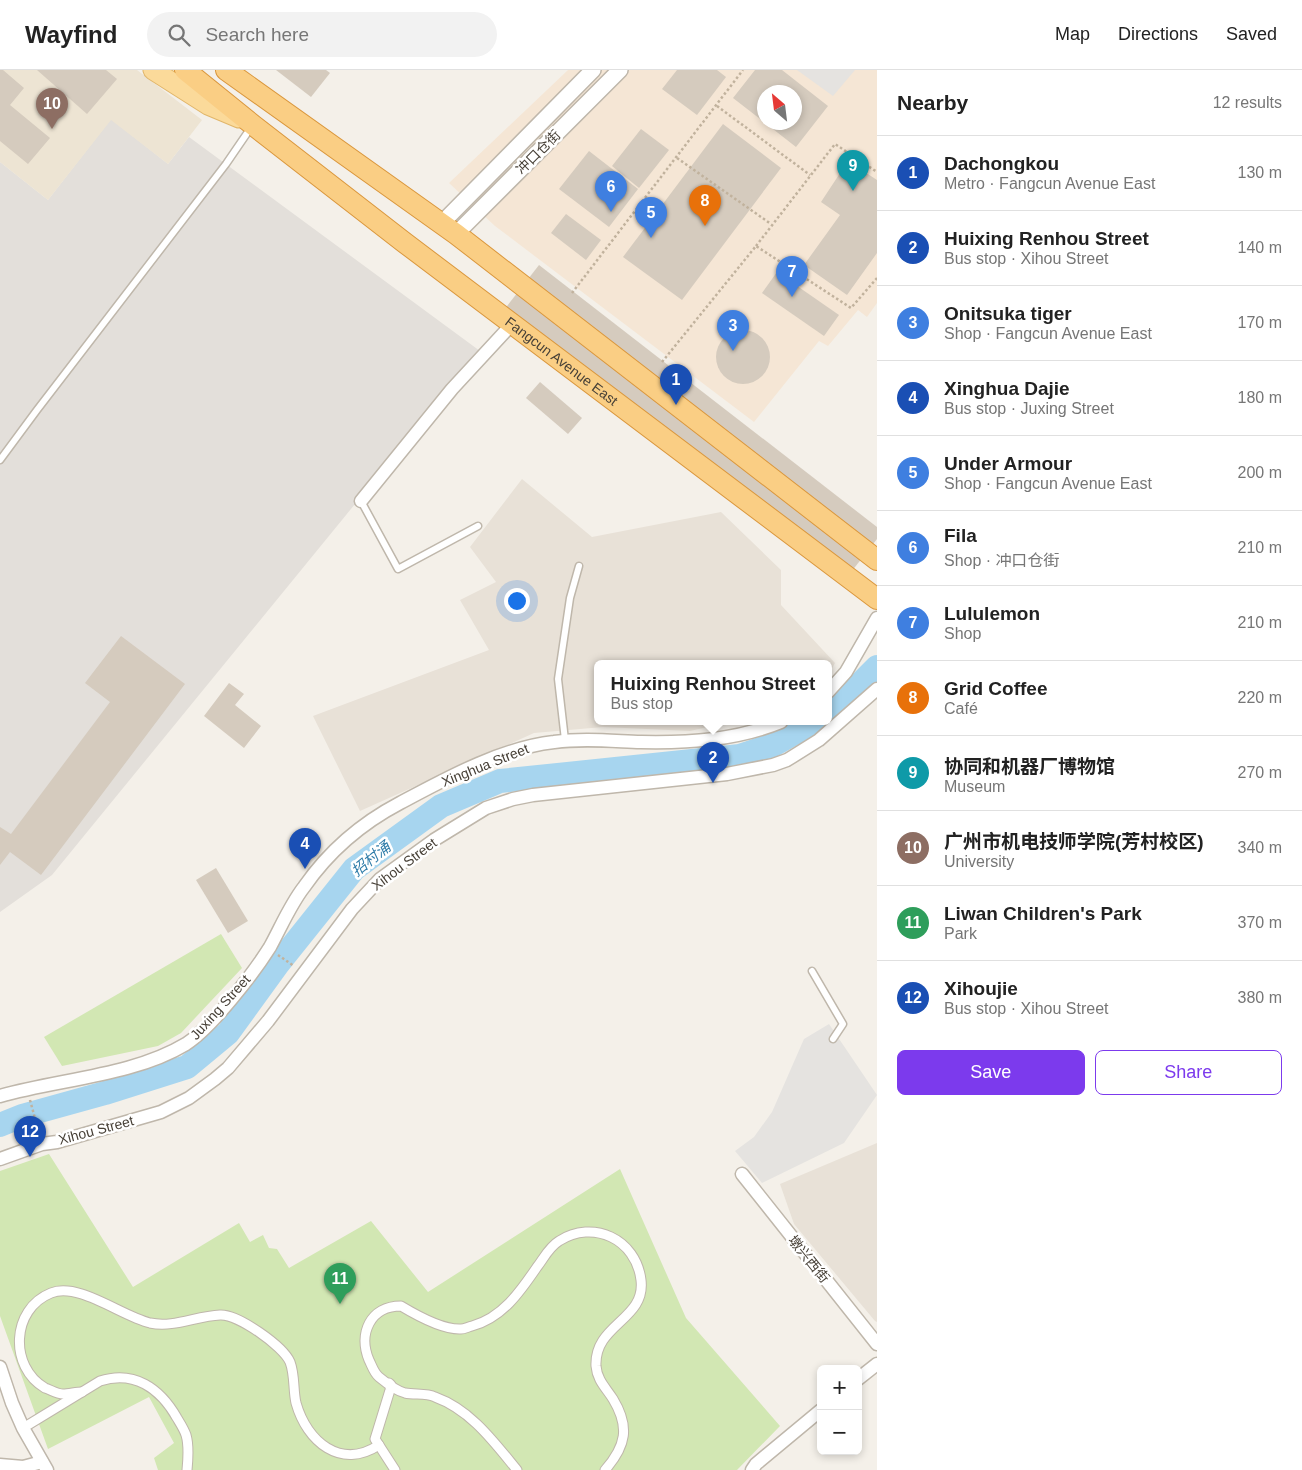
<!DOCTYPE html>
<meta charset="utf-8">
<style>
:root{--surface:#fff;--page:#f2f2f2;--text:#222;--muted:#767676;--line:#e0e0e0;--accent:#7c3aed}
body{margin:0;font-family:Arial,"Noto Sans SC",sans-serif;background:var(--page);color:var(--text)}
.controls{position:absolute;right:15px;bottom:15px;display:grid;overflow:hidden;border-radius:8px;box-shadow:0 2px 8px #0003}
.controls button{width:45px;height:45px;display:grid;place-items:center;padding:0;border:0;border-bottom:1px solid var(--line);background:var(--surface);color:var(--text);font:25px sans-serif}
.compass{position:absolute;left:757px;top:15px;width:45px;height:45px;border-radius:50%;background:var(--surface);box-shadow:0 2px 8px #0003;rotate:332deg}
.you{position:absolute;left:516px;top:530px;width:18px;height:18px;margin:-12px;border:4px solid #fff;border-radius:50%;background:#1a73e8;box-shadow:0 0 0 8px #1a73e833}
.badge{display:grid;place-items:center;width:32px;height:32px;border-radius:50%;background:var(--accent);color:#fff;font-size:16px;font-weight:700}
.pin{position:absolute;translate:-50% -41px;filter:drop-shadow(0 1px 2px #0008)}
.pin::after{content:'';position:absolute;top:26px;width:18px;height:15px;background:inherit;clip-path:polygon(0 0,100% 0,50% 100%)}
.popup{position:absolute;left:594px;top:590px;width:238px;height:65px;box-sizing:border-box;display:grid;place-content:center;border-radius:8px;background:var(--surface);filter:drop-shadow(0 1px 4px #0005);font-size:16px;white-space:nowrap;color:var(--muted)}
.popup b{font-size:19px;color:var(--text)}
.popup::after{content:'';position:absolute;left:50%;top:100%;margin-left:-10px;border:10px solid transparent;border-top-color:var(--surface)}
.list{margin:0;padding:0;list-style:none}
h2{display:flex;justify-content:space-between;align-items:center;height:65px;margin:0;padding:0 20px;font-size:21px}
h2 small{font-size:16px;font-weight:400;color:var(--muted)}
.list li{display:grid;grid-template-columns:32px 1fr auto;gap:15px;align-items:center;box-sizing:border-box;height:75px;padding:0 20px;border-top:1px solid var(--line)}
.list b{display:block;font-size:19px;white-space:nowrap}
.list p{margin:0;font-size:16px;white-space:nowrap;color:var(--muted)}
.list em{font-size:16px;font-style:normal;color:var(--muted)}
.actions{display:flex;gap:10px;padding:15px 20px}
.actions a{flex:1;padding:11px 0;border:1px solid var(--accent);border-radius:8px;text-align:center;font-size:18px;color:var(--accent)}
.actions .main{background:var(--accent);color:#fff}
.icon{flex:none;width:28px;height:28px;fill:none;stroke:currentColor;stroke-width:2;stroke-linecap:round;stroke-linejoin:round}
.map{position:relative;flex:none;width:877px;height:1400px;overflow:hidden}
header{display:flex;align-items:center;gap:30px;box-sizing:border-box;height:70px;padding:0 25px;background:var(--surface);border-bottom:1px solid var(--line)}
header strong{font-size:24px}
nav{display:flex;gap:28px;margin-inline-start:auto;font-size:18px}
.search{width:350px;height:45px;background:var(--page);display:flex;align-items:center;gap:12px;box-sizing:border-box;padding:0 18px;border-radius:28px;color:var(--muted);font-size:19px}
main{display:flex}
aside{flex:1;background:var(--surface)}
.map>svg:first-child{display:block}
.residential{fill:#e8e1d7}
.commercial{fill:#f5e6d5;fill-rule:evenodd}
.industrial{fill:#e3dfda}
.education{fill:#ede4d3}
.green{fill:#d2e7b3}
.parking{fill:#e5e3e0}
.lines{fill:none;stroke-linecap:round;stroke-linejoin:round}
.river{stroke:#a7d5ef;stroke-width:24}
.building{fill:#d5cbbe;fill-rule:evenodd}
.service-casing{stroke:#bfb7ab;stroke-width:9}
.pedestrian-casing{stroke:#bfb7ab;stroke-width:11}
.minor-casing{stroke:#bfb7ab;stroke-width:15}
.tertiary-casing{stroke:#bfb7ab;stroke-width:18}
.primary-casing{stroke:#e1b66a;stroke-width:21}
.trunk-casing{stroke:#da973d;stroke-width:22}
.path{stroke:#c1b29d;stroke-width:2.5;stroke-dasharray:2.5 2.5;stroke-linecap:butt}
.service{stroke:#fff;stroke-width:6}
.pedestrian{stroke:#fff;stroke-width:9}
.minor{stroke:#fff;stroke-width:12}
.tertiary{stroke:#fff;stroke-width:15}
.primary{stroke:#fbda9a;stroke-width:19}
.trunk{stroke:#face84;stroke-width:20}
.labels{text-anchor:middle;stroke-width:5;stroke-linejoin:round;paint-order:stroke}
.street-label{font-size:14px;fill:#474037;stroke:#fff}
.water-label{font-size:15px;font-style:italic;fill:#317da9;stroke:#fff}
</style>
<header>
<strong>Wayfind</strong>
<div class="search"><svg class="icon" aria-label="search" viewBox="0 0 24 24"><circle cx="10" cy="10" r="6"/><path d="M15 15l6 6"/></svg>Search here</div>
<nav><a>Map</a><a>Directions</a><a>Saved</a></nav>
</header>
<main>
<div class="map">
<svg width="877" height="1400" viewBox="0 0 877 1400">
<rect width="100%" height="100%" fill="#f4f0e9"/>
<g class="residential">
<polygon points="522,409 592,467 721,442 781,500 781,535 835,593 828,606 828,594 598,594 598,652 730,652 690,661 603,657 534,663 360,741 313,646 489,580 460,530 496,512 470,477"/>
<polygon points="877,1073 877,1252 875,1251 794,1154 780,1114"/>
</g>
<path class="commercial" d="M568,0H877V233L867,247L858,240L828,276L819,271L754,352L495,156L449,113ZM764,22H794V52H764Z"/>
<polygon class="industrial" points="111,49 168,94 189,67 480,281 52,805 0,842 0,92 48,130"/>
<polygon class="education" points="0,0 137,0 202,50 168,94 111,50 48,130 0,92"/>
<g class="green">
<polygon points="221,864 242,898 181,963 158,976 62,996 44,967"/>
<polygon points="49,1084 133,1217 239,1153 250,1172 263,1165 269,1178 277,1179 289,1198 371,1151 428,1222 620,1099 686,1248 780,1356 737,1400 158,1400 154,1388 174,1373 149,1327 48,1379 0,1246 0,1101"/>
</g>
<g class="parking">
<polygon points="797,0 855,0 833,26"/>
<polygon points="829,954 877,1025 844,1073 762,1113 735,1081 754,1067 772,1042 804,969"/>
</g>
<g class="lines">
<g class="river">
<polyline points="828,644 833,641 877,597"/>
<polyline points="0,1055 22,1046 105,1023 187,997 228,963 278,894 354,799 441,736 500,711 740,686 773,675 814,652"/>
</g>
</g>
<g class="building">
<polygon points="0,0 3,0 24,18 10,35 50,68 28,94 0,71"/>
<polygon points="37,0 106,0 117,9 87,44"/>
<polygon points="276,0 326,0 330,3 311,27"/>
<polygon points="677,0 717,0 726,7 697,45 662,19"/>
<path d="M755,0H782L828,36L796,77L733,28ZM764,22H794V52H764Z"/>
<polygon points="723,54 781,98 682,230 623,187"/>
<polygon points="641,59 669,80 639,118 612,96"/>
<polygon points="589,81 638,119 609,157 559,119"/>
<polygon points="848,91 877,110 877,183 847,225 804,195 840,145 821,132"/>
<polygon points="566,144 601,170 586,190 551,163"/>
<polygon points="539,195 877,457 877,469 848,506 504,240"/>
<polygon points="777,202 839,245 824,266 762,223"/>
<circle cx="743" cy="287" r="27"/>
<polygon points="540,312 582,348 568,364 526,328"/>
<polygon points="121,566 185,614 41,805 10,782 0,795 0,757 11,764 110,632 85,613"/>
<polygon points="229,613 244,624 235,635 261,656 244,678 204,646"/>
<polygon points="216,798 248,851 228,863 196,810"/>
</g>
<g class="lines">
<g class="service-casing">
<g id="service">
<polyline points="0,390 37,340 226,94 252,56"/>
<polyline points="361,431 398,499 478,456"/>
<polyline points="565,670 558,609 570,528 579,496"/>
<polyline points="812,901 843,954 833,969"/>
</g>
</g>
<g class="pedestrian-casing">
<g id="pedestrian">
<polyline points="389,1313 391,1315 390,1320 375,1369 395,1400"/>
<path d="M82,1322C76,1322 69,1324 63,1324C57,1324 51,1320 45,1318C9,1297 11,1239 51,1223C79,1212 121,1246 150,1253C174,1258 196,1246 220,1245C238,1244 283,1276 290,1292C295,1305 293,1320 296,1333C307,1372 341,1400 379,1375"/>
<path d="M23,1358L100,1311C134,1300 160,1318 177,1348C180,1353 184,1359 186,1365C189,1375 188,1390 187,1400"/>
<path d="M517,1400C494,1372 471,1340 435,1327C426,1323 415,1325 405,1323C397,1321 385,1312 379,1307C374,1303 372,1296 369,1290C358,1264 370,1236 401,1236C416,1245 443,1260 461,1259C464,1259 468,1257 472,1256C502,1248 520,1222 537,1197C544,1188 549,1177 559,1171C593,1149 636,1169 641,1210C646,1250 594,1254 596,1296C597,1310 606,1318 613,1329C630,1357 626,1376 605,1400"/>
</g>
</g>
<g class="minor-casing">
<g id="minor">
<polyline points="361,431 452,319 513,253"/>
<polyline points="828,622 846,602 877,548"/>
<path d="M0,1026C59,1009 133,1006 186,974C212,957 253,904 270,877C281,857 290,835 304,817C329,781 362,753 400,733C447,708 501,678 554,672C583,668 612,671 641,672C689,673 737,670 781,652"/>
<polyline points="0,1089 42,1074 57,1072 161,1042 189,1028 215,1009 228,998 268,951 352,839 380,809 434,770 486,738 513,729 533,725 727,704 773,695 787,690 819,670 877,619"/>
<polyline points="742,1104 877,1274"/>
<polyline points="0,1297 12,1333 23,1358 47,1400"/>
<polyline points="858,1309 877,1294"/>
<polyline points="0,1395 23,1397 42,1392"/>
<polyline points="752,1400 756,1394 821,1340"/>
</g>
</g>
<g class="tertiary-casing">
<g id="tertiary">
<polyline points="442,153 593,0"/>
<polyline points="456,164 620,0"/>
</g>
</g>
<g class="primary-casing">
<polyline id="primary" points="153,0 208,35 239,48"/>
</g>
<g class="trunk-casing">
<g id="trunk">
<path id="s1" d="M185,0L253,55L405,173L877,529"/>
<polyline points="226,0 456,164 877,490"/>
</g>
</g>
<g class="path">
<polyline points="717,36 810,105"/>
<polyline points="677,88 771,154"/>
<polyline points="756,176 835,74 877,102"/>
<polyline points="572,223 743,0"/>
<polyline points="662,292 756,176 851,238 877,208"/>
<polyline points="278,885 294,896"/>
<polyline points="30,1030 39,1063"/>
</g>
<use href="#service" class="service"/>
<use href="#pedestrian" class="pedestrian"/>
<use href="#minor" class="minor"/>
<use href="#tertiary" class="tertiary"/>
<use href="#primary" class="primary"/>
<use href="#trunk" class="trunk"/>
</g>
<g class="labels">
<g class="street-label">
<text transform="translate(538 82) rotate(-45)" y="5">冲口仓街</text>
<text dy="5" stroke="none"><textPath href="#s1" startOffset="476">Fangcun Avenue East</textPath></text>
<text transform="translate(485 695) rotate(-22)" y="5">Xinghua Street</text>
<text transform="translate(404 794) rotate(-37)" y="5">Xihou Street</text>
<text transform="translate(220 937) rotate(-48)" y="5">Juxing Street</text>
<text transform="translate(96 1060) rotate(-15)" y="5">Xihou Street</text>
<text transform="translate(809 1189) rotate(51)" y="5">墩兴西街</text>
</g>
<g class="water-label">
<text transform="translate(371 789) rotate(-39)" y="5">招村涌</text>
</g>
</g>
</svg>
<div class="controls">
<button>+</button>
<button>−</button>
</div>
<svg class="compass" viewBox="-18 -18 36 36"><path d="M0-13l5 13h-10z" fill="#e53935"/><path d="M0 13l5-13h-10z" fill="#767676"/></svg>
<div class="you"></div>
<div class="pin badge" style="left:676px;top:335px;background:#1a4fb4">1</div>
<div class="pin badge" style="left:713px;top:713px;background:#1a4fb4">2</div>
<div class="popup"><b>Huixing Renhou Street</b>Bus stop</div>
<div class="pin badge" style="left:733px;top:281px;background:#3f7fe0">3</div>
<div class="pin badge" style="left:305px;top:799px;background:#1a4fb4">4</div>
<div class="pin badge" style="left:651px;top:168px;background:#3f7fe0">5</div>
<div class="pin badge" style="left:611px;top:142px;background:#3f7fe0">6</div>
<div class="pin badge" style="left:792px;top:227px;background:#3f7fe0">7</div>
<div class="pin badge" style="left:705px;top:156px;background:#e8710a">8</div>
<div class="pin badge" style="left:853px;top:121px;background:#0f9aa8">9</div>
<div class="pin badge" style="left:52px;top:59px;background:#8d6e63">10</div>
<div class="pin badge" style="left:340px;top:1234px;background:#2e9e5b">11</div>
<div class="pin badge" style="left:30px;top:1087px;background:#1a4fb4">12</div>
</div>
<aside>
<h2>Nearby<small>12 results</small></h2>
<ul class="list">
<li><span class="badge" style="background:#1a4fb4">1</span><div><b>Dachongkou</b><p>Metro · Fangcun Avenue East</p></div><em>130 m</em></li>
<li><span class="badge" style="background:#1a4fb4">2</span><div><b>Huixing Renhou Street</b><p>Bus stop · Xihou Street</p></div><em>140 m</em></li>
<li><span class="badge" style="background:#3f7fe0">3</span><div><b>Onitsuka tiger</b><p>Shop · Fangcun Avenue East</p></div><em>170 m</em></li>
<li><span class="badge" style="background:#1a4fb4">4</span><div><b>Xinghua Dajie</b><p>Bus stop · Juxing Street</p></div><em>180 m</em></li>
<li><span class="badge" style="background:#3f7fe0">5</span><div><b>Under Armour</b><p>Shop · Fangcun Avenue East</p></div><em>200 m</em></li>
<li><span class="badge" style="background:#3f7fe0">6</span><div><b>Fila</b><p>Shop · 冲口仓街</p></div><em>210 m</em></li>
<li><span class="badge" style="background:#3f7fe0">7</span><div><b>Lululemon</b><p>Shop</p></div><em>210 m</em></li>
<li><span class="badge" style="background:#e8710a">8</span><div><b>Grid Coffee</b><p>Café</p></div><em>220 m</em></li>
<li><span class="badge" style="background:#0f9aa8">9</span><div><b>协同和机器厂博物馆</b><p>Museum</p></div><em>270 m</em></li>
<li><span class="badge" style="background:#8d6e63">10</span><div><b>广州市机电技师学院(芳村校区)</b><p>University</p></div><em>340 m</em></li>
<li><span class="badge" style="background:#2e9e5b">11</span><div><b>Liwan Children's Park</b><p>Park</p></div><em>370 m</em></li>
<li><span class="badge" style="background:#1a4fb4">12</span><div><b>Xihoujie</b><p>Bus stop · Xihou Street</p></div><em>380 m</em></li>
</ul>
<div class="actions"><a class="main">Save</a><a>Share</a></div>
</aside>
</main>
